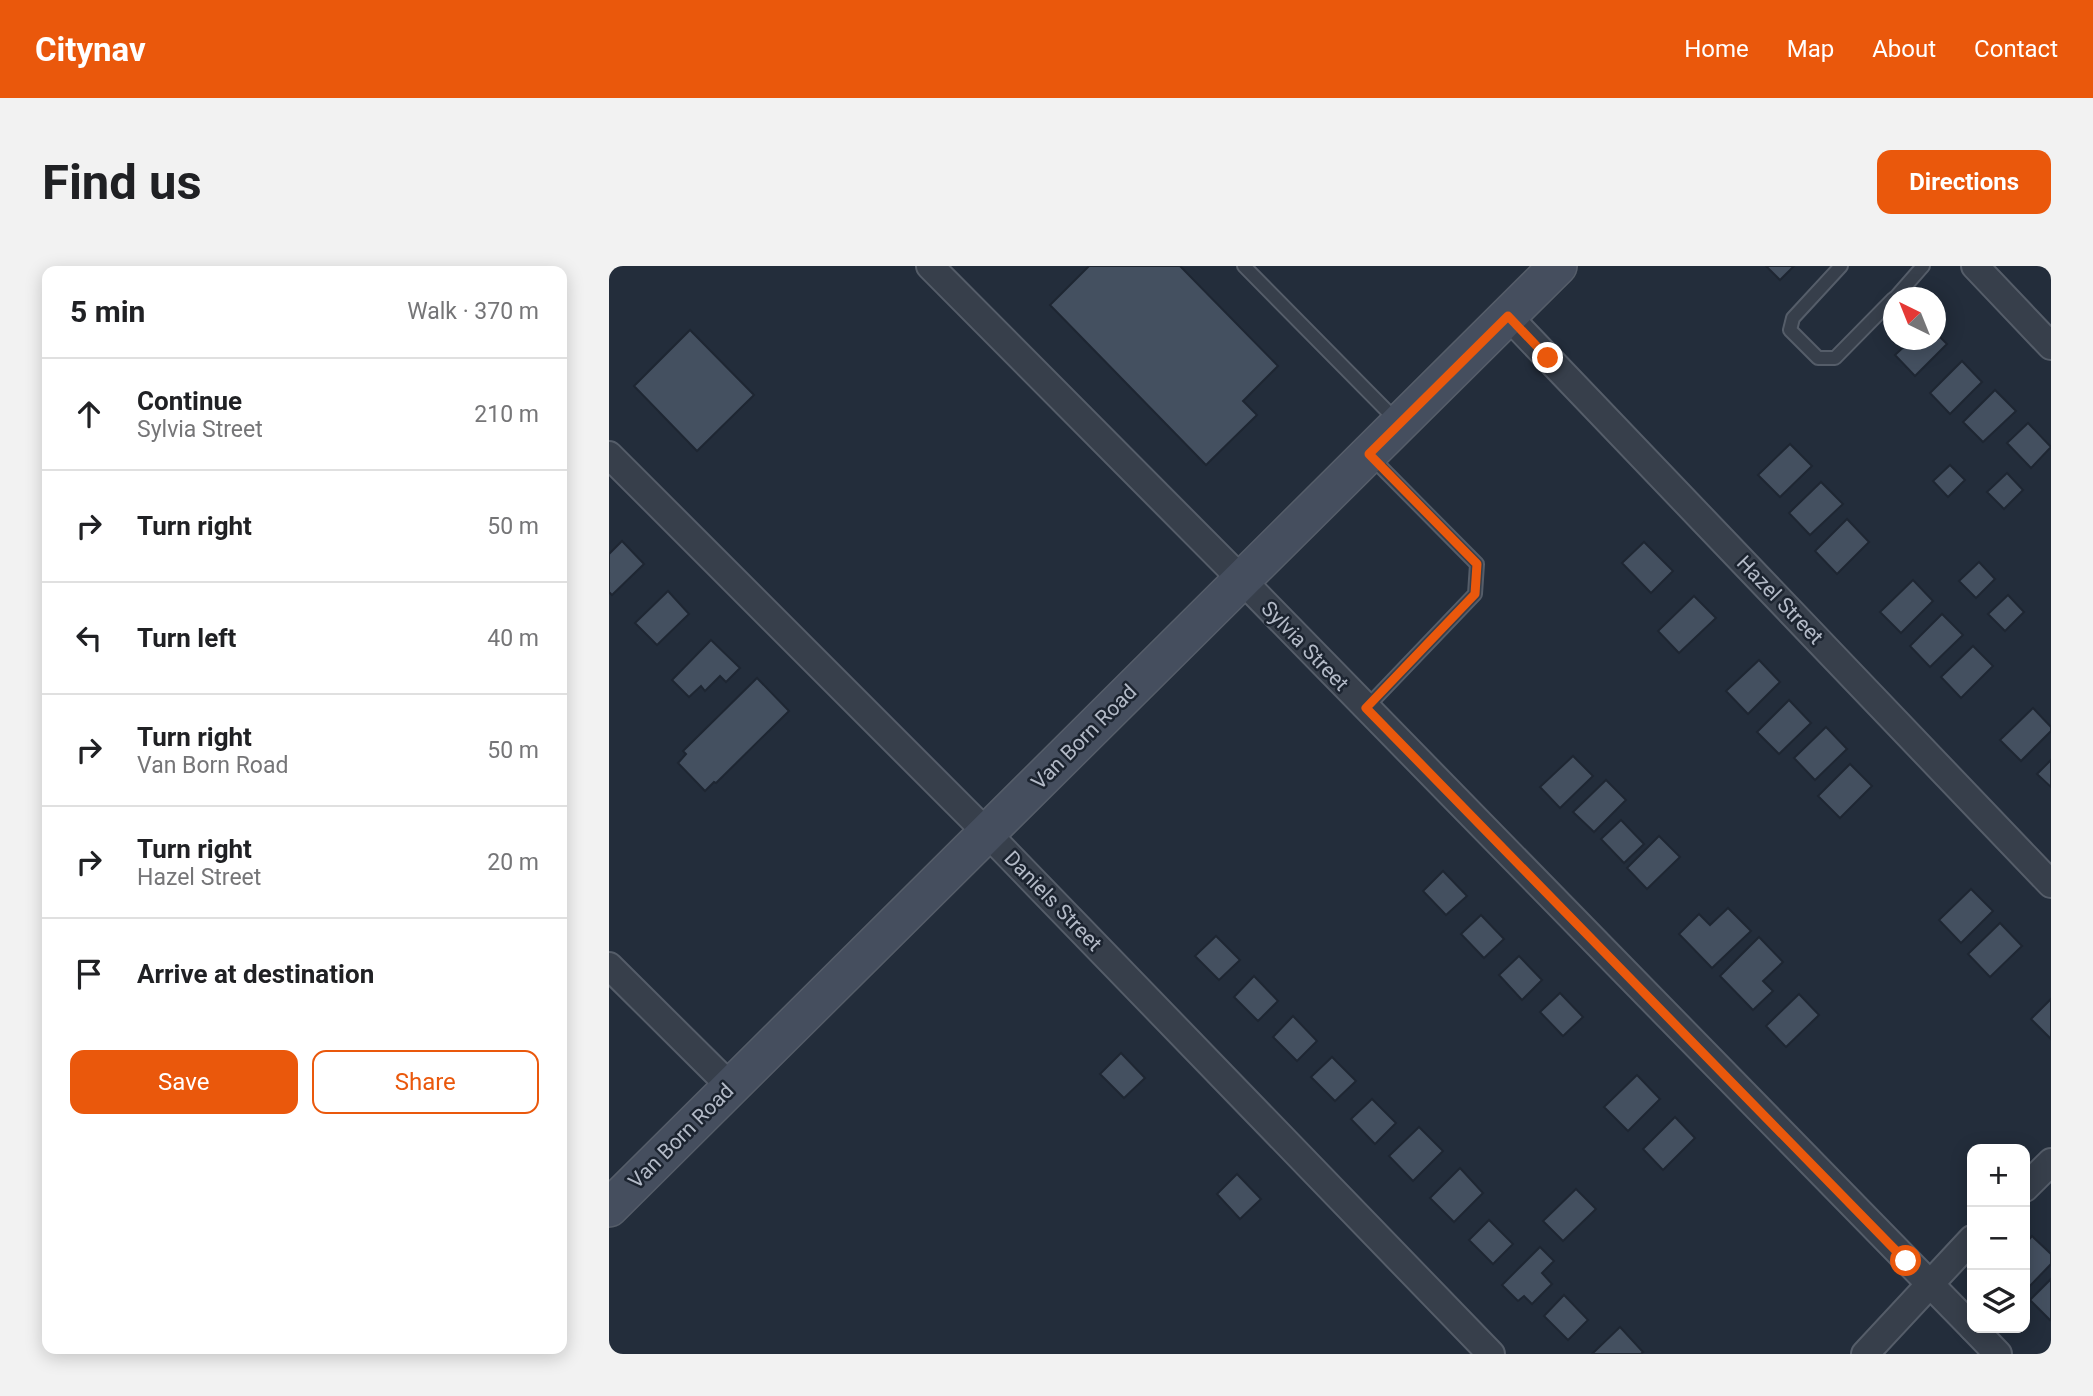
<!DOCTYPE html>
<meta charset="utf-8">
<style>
:root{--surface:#fff;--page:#f2f2f2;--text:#202124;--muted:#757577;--line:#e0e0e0;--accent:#ea580c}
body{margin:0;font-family:Roboto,sans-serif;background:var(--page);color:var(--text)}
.controls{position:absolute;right:21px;bottom:21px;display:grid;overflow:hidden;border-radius:14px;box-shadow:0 4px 18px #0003}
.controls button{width:63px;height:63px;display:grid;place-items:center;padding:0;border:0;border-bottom:2px solid var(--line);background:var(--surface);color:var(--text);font:35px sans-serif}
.compass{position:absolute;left:1274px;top:21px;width:63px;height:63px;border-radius:50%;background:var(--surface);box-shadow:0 4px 18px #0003;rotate:317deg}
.stop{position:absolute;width:21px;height:21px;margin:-16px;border:5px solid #ea580c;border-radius:50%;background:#fff}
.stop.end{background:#ea580c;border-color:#fff;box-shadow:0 2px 7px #0008}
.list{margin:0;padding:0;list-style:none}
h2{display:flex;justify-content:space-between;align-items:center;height:91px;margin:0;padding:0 28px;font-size:30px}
h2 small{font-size:23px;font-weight:400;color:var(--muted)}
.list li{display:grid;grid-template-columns:46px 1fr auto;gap:21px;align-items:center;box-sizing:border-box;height:112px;padding:0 28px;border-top:2px solid var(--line)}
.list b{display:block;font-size:26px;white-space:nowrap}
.list p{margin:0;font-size:23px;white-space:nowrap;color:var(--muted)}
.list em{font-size:23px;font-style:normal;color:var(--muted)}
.actions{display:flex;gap:14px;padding:21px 28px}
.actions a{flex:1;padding:16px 0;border:2px solid var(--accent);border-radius:14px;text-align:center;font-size:24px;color:var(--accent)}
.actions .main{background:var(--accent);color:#fff}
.icon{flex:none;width:38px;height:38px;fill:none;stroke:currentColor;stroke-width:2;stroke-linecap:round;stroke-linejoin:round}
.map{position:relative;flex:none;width:1442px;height:1088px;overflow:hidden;border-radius:14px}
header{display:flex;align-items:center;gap:42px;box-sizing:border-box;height:98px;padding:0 35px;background:var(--accent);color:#fff}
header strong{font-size:33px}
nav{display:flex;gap:38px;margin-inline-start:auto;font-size:24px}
.intro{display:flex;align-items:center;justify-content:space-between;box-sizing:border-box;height:168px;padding:0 42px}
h1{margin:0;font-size:49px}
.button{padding:18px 32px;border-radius:14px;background:var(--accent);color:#fff;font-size:24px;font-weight:700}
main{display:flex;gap:42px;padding:0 42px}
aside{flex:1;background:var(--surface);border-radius:14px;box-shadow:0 4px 18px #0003}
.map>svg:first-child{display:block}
.building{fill:#445060;stroke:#1e2632;stroke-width:2}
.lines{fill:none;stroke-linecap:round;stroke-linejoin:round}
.lane-casing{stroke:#555d69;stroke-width:16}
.street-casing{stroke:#555d69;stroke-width:30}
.secondary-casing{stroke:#555d69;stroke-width:40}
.lane{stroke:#373f4b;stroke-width:12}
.street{stroke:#373f4b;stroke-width:26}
.secondary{stroke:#454e5e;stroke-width:37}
.route{stroke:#ea580c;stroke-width:9}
.labels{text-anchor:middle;stroke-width:5;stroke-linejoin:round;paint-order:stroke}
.street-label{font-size:21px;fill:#b3bac7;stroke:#1c2430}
</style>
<header>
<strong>Citynav</strong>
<nav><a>Home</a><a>Map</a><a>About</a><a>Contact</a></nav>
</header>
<div class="intro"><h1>Find us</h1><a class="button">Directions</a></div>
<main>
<aside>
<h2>5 min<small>Walk · 370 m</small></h2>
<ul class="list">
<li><svg class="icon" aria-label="ahead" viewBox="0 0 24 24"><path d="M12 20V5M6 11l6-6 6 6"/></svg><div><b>Continue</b><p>Sylvia Street</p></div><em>210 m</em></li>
<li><svg class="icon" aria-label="right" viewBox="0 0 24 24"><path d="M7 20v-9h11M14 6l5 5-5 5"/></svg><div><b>Turn right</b></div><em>50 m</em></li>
<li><svg class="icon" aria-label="left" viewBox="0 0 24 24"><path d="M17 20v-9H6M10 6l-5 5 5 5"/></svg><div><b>Turn left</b></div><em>40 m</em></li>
<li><svg class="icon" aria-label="right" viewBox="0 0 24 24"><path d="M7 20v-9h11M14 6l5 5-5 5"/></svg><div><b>Turn right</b><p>Van Born Road</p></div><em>50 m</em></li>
<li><svg class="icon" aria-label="right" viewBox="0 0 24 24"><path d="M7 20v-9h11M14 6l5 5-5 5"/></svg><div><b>Turn right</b><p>Hazel Street</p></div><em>20 m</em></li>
<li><svg class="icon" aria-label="arrive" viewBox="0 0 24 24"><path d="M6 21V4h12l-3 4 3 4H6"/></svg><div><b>Arrive at destination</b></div></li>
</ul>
<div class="actions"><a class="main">Save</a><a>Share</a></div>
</aside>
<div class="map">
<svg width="1442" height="1088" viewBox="0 0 1442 1088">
<rect width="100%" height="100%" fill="#232d3b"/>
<g class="building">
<polygon points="480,0 571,0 669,100 634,135 648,149 597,199 441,39"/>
<polygon points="1157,0 1185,0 1171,14"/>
<polygon points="81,64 145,129 88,185 25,120"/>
<polygon points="1326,66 1338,78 1306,110 1286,89 1302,74 1326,74"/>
<polygon points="1353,95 1373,116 1341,148 1321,127"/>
<polygon points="1386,124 1407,145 1374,176 1354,156"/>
<polygon points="1419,157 1442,181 1422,202 1398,177"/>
<polygon points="1181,178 1203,200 1171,231 1149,209"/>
<polygon points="1341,199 1356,214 1339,231 1324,215"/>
<polygon points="1398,207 1414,224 1395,243 1378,226"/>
<polygon points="1212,216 1234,238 1201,269 1180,247"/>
<polygon points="1238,253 1260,276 1228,308 1206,285"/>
<polygon points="13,275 35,298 3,329 0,326 0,288"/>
<polygon points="1035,276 1064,305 1042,327 1013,297"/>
<polygon points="1370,296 1386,313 1367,332 1350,315"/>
<polygon points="1304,314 1324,335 1292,367 1271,346"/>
<polygon points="59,325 80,348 48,379 26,357"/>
<polygon points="1399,329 1415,346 1396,365 1379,348"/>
<polygon points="1085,330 1107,352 1070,387 1049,365"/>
<polygon points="1333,348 1354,369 1321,401 1301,380"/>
<polygon points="102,374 131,402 117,416 111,410 96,425 92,420 80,431 63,414"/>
<polygon points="1364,380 1384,400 1352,432 1332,411"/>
<polygon points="1150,394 1171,416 1139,448 1117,425"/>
<polygon points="148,412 180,445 107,517 105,516 96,525 69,497 77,488 74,485"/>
<polygon points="1180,434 1202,457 1170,488 1148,466"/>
<polygon points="1424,442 1442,461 1442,465 1412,495 1391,474"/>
<polygon points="1217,461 1238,483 1206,514 1185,492"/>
<polygon points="964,490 984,510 951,542 931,521"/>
<polygon points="1442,494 1442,521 1428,508"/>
<polygon points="1241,498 1263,520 1231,552 1209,530"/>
<polygon points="997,514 1017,534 985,566 964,546"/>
<polygon points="1012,554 1035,578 1015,597 992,573"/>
<polygon points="1050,570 1071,591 1038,623 1018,602"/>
<polygon points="834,605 858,630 837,649 814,625"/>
<polygon points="1362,623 1384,645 1352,677 1330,654"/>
<polygon points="1119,642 1142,665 1103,702 1070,668 1090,648 1101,659"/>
<polygon points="872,649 895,673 875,692 852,668"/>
<polygon points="1391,657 1413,680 1381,711 1359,688"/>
<polygon points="607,670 631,694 610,714 586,690"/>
<polygon points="1150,671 1174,696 1154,715 1164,725 1144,744 1111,710"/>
<polygon points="910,690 933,714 913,734 890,709"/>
<polygon points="645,710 669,735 649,755 625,731"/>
<polygon points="951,727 974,751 954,770 931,746"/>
<polygon points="1190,728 1210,749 1177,781 1157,760"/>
<polygon points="1442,733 1442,773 1422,753"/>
<polygon points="684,750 708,775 688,795 664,771"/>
<polygon points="512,787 536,812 515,832 491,808"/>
<polygon points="723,791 747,815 726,835 702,811"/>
<polygon points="1028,809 1051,833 1019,865 995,841"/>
<polygon points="763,833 787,857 766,878 742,853"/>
<polygon points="1066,851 1086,872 1054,904 1034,883"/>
<polygon points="810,861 834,885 804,915 780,890"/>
<polygon points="851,902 874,927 845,956 821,932"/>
<polygon points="628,908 652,933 631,953 608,928"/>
<polygon points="967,923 987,943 954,975 934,955"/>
<polygon points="880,954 904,978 884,998 860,974"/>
<polygon points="1423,970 1442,988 1442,998 1416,1025 1416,978"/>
<polygon points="931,981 945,995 933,1007 943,1018 923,1038 915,1030 909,1035 893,1019"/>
<polygon points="1442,1013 1442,1053 1441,1054 1421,1034"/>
<polygon points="955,1029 979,1054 959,1074 935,1050"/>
<polygon points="1011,1061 1034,1086 1032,1088 983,1088"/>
</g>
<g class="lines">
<g class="lane-casing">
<g id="lane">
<polyline points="635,0 788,155"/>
<polyline points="1232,0 1184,52 1181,64 1209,92 1226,92 1284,33"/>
<polyline points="1286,32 1314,0"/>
<polyline points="757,442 866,328 868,298 762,191"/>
</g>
</g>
<g class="street-casing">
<g id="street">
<polyline points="321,0 633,314 1363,1061"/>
<polyline points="1366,0 1442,80"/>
<polyline points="899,50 1442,618"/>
<polyline points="0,189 378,567 882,1088"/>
<polyline points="0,700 122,821"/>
<polyline points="1416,922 1442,896"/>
<polyline points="1364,1062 1389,1088"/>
<polyline points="1256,1088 1363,973"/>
</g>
</g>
<g class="secondary-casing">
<polyline id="secondary" points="0,942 949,0"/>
</g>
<use href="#lane" class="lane"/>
<use href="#street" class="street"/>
<use href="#secondary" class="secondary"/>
</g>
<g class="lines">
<polyline class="route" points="939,92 899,50 760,188 868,298 866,328 757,442 1297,995"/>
</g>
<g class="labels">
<g class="street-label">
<text transform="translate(1171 334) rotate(46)" y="7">Hazel Street</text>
<text transform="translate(696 380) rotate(46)" y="7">Sylvia Street</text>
<text transform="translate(475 471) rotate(-45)" y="7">Van Born Road</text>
<text transform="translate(444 635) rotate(46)" y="7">Daniels Street</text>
<text transform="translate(72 870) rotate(-45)" y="7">Van Born Road</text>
</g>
</g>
</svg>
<div class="controls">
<button>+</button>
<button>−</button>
<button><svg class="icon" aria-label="layers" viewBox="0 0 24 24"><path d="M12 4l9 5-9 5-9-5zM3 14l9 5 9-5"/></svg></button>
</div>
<svg class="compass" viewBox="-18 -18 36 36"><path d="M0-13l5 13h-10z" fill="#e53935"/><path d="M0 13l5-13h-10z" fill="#757577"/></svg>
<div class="stop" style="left:1297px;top:995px"></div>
<div class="stop end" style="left:939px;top:92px"></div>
</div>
</main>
